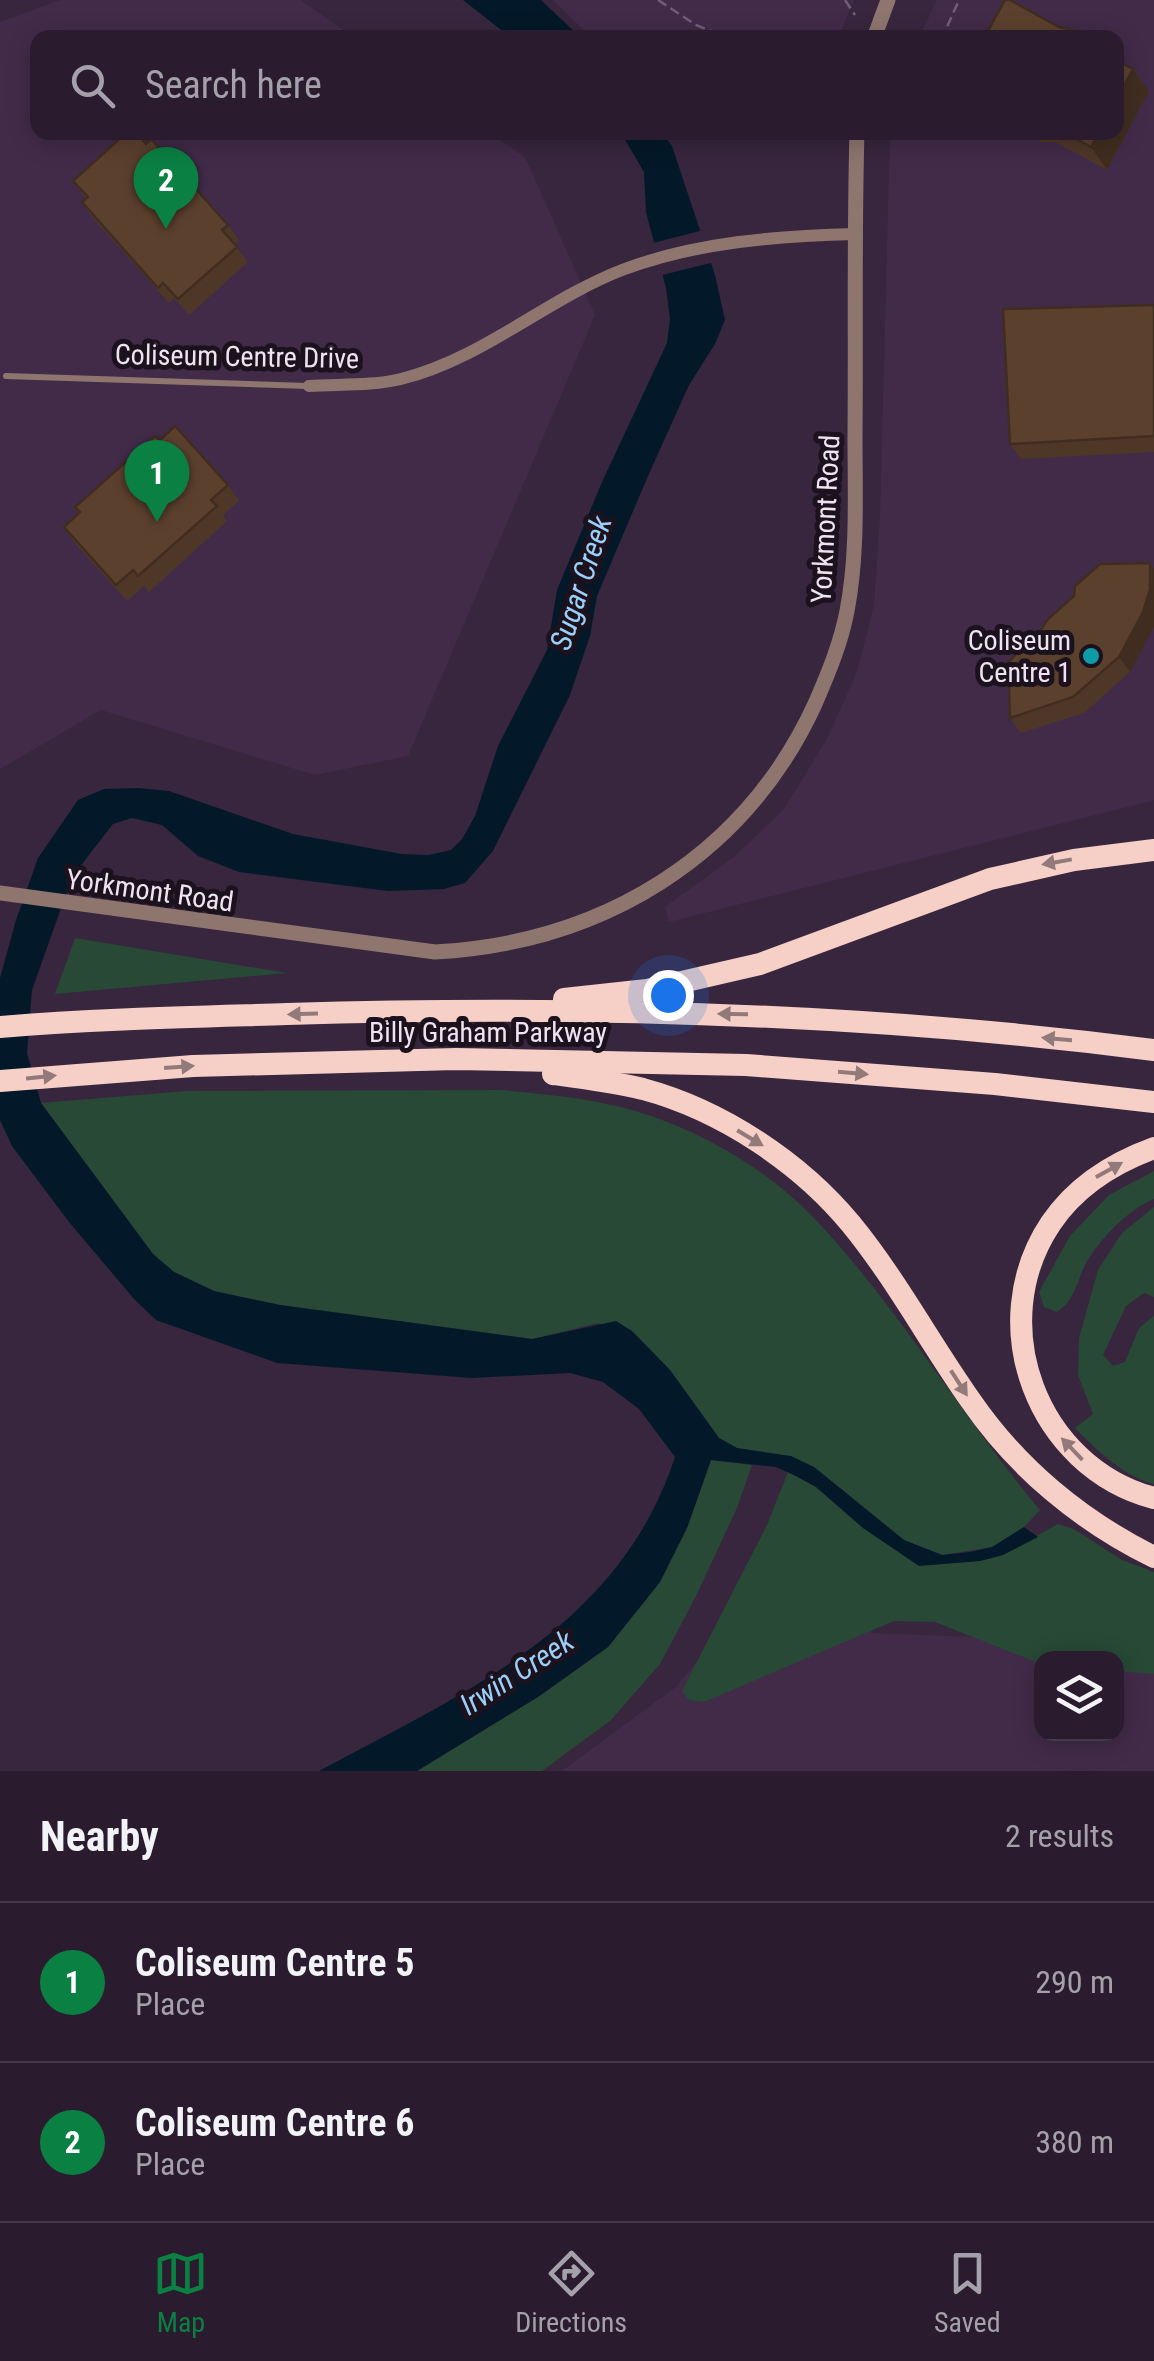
<!DOCTYPE html>
<style>
:root{--surface:#2a1c2e;--page:#36293a;--text:#f1f3f6;--muted:#a5a1aa;--line:#463a4a;--accent:#0b8043}
body{margin:0;font-family:"Roboto Condensed",sans-serif;background:var(--page);color:var(--text)}
.controls{position:absolute;right:30px;bottom:30px;display:grid;overflow:hidden;border-radius:20px;box-shadow:0 5px 25px #0003}
.controls button{width:90px;height:90px;display:grid;place-items:center;padding:0;border:0;border-bottom:2px solid var(--line);background:var(--surface);color:var(--text);font:50px sans-serif}
.you{position:absolute;left:668px;top:995px;width:35px;height:35px;margin:-25px;border:8px solid #fff;border-radius:50%;background:#1a73e8;box-shadow:0 0 0 15px #1a73e833}
.badge{display:grid;place-items:center;width:65px;height:65px;border-radius:50%;background:var(--accent);color:#fff;font-size:32px;font-weight:700}
.pin{position:absolute;translate:-50% -82px;filter:drop-shadow(0 2px 5px #0008)}
.pin::after{content:'';position:absolute;top:52px;width:35px;height:30px;background:inherit;clip-path:polygon(0 0,100% 0,50% 100%)}
.list{margin:0;padding:0;list-style:none}
h2{display:flex;justify-content:space-between;align-items:center;height:130px;margin:0;padding:0 40px;font-size:42px}
h2 small{font-size:32px;font-weight:400;color:var(--muted)}
.list li{display:grid;grid-template-columns:65px 1fr auto;gap:30px;align-items:center;box-sizing:border-box;height:160px;padding:0 40px;border-top:2px solid var(--line)}
.list b{display:block;font-size:38px;white-space:nowrap}
.list p{margin:0;font-size:32px;white-space:nowrap;color:var(--muted)}
.list em{font-size:32px;font-style:normal;color:var(--muted)}
.icon{flex:none;width:55px;height:55px;fill:none;stroke:currentColor;stroke-width:2;stroke-linecap:round;stroke-linejoin:round}
.map{position:relative;flex:none;width:1154px;height:1771px;overflow:hidden}
.search{position:absolute;background:var(--surface);box-shadow:0 5px 25px #0003;left:30px;right:30px;top:30px;height:110px;display:flex;align-items:center;gap:25px;box-sizing:border-box;padding:0 35px;border-radius:20px;color:var(--muted);font-size:38px}
.sheet{height:450px;background:var(--surface)}
nav{display:flex;justify-content:space-around;align-items:center;box-sizing:border-box;height:140px;border-top:2px solid var(--line);background:var(--surface);font-size:28px;color:var(--muted)}
nav a{display:grid;justify-items:center;gap:5px}
nav .on{color:var(--accent)}
.map>svg:first-child{display:block}
.built{fill:#422b49;fill-rule:evenodd}
.green{fill:#274935}
.water{fill:#031929}
.pier{fill:#38263e}
.lines{fill:none;stroke-linecap:round;stroke-linejoin:round}
.path{stroke:#705f75;stroke-width:2.5;stroke-dasharray:10 5;stroke-linecap:butt}
.service{stroke:#8e766f;stroke-width:6}
.minor{stroke:#8e766f;stroke-width:12}
.tertiary{stroke:#8e766f;stroke-width:15}
.trunk{stroke:#f6d0c6;stroke-width:22}
.wall{fill:#4f3728}
.shaded-wall{fill:#402d20}
.building{fill:#5c402e;stroke:#402d20;stroke-width:2.5}
.oneway{fill:#937a7a}
.culture-dot{fill:#0f9aa8;stroke:#1b121d;stroke-width:4}
.labels{text-anchor:middle;stroke-width:10;stroke-linejoin:round;paint-order:stroke}
.street-label{font-size:28px;fill:#efe3f3;stroke:#1b121d}
.poi-label{font-size:28px;fill:#efe3f3;stroke:#1b121d;text-anchor:end}
.water-label{font-size:30px;font-style:italic;fill:#99cff9;stroke:#1b121d}
</style>
<div class="map">
<svg width="1154" height="1771" viewBox="0 0 1154 1771">
<rect width="100%" height="100%" fill="#38263e"/>
<g class="built">
<polygon points="60,0 300,0 354,37 38,38 38,132 490,133 525,157 595,315 408,756 315,775 101,710 0,769 0,22"/>
<polygon points="553,0 854,0 838,38 591,37"/>
<polygon points="937,0 1154,0 1154,800 669,922 665,907 734,857 784,809 828,737 857,672 874,605 880,518 890,133 1116,132 1116,38 919,37"/>
<path d="M802,1575L872,1633L1154,1644V1771H562L676,1687L722,1630ZM1042,1658H1116V1734H1042Z"/>
</g>
<g class="green">
<polygon points="75,938 287,973 55,994"/>
<path d="M501,1090C552,1095 603,1099 651,1116C709,1136 768,1171 811,1215C896,1303 961,1416 1040,1510L1024,1527L993,1547L942,1555L904,1540L814,1467L737,1448L719,1438L670,1370L632,1331L598,1323L533,1339L280,1305L214,1291L174,1272L153,1254L41,1103L187,1091Z"/>
<path d="M1154,1171V1199C1128,1209 1098,1241 1085,1265C1076,1284 1075,1300 1057,1312L1044,1307L1039,1292L1070,1236L1109,1195Z"/>
<path d="M1154,1207V1297L1144,1293L1126,1306L1103,1355L1113,1366L1125,1362L1139,1328L1154,1316V1484C1124,1477 1096,1449 1075,1428L1093,1414L1078,1375L1079,1338L1098,1270L1122,1233Z"/>
<polygon points="711,1460 752,1465 737,1508 696,1596 660,1664 611,1720 542,1771 417,1771 538,1697 608,1647 660,1582 687,1528"/>
<polygon points="788,1472 816,1487 863,1528 919,1565 980,1561 1003,1555 1058,1524 1074,1529 1122,1560 1154,1572 1154,1674 1117,1671 1116,1658 1042,1658 1041,1664 935,1622 894,1621 704,1702 689,1700 682,1691 767,1525"/>
</g>
<g class="water">
<polygon points="463,0 541,0 580,37 510,37"/>
<path d="M621,133H662L672,146L715,275L725,320L715,344L689,385L648,476L597,596L590,636L570,695L493,851L465,883L444,889L388,891L239,872L198,856L162,825L132,818L113,824L72,877L32,990L27,1053L41,1103L153,1254L174,1272L214,1291L280,1305L532,1339L616,1321L632,1331L670,1370L719,1438L737,1448L791,1456L814,1467L904,1540L942,1555L970,1552L992,1547L1024,1527L1038,1537L1003,1555L980,1561L919,1566L863,1528L816,1487L796,1476L776,1467L711,1460L687,1528L660,1582L608,1647L538,1697L417,1771H319C465,1692 619,1628 675,1457L639,1409L603,1382L570,1373L472,1378L277,1363L156,1320L134,1299L69,1222L12,1146L0,1120V978L16,920L38,858L78,800L104,789L138,788L169,791L293,834L402,854L428,855L451,850L462,839L475,816L498,746L547,650L557,590L602,482L667,343L670,319L666,288L646,212L644,172Z"/>
</g>
<polygon class="pier" points="704,230 715,262 658,276 649,244"/>
<g class="lines">
<g class="path">
<polyline points="658,0 696,25 728,38"/>
<polyline points="845,0 855,15"/>
<polyline points="956,38 947,27 959,0"/>
</g>
<polyline class="service" points="6,376 308,386"/>
<path class="minor" d="M309,386C339,384 372,386 401,379C482,359 545,300 622,270C696,242 777,236 856,234"/>
<g class="tertiary">
<polyline points="874,38 888,0"/>
<path d="M0,893L435,952C601,943 744,858 815,704C828,674 841,643 847,611C858,554 855,494 855,436C856,335 854,234 857,132"/>
</g>
<g class="trunk">
<polyline points="564,999 647,990 760,964 990,879 1074,860 1154,850"/>
<path d="M0,1027C95,1019 191,1017 287,1014C576,1005 867,1013 1154,1050"/>
<path d="M553,1074C583,1078 614,1082 643,1089C721,1110 800,1162 851,1224C896,1279 930,1343 971,1401C1017,1468 1081,1521 1154,1557"/>
<polyline points="0,1081 193,1066 456,1059 746,1065 995,1084 1154,1102"/>
<path d="M1154,1148C1113,1163 1076,1186 1051,1223C983,1324 1037,1467 1154,1498"/>
</g>
</g>
<g class="wall">
<polygon points="1149,91 1107,170 1055,142 1041,142 1034,132 1116,132"/>
<polygon points="146,144 228,225 239,240 234,244 248,262 189,315 174,298 169,303 93,218 82,202 86,199 73,181"/>
<polygon points="1154,305 1154,452 1021,459 1010,444"/>
<polygon points="160,440 228,485 239,501 223,515 227,521 149,592 144,586 127,601 74,542 64,527"/>
<polygon points="1154,569 1154,627 1130,672 1084,713 1021,733 1010,718 1035,639"/>
</g>
<g class="shaded-wall">
<polygon points="1133,69 1149,91 1107,170 1091,147 1099,132 1116,132 1116,100"/>
<polygon points="1150,563 1154,569 1154,627 1130,672 1119,657"/>
</g>
<g class="building">
<polygon points="1005,0 1010,0 1059,27 1073,30 1079,38 984,38"/>
<polygon points="1116,60 1133,69 1116,100"/>
<polygon points="127,132 136,132 146,144 151,139 228,225 222,230 237,247 178,299 163,283 158,288 82,202 88,197 73,181"/>
<polygon points="1064,132 1099,132 1091,147"/>
<polygon points="1154,305 1154,436 1010,444 1003,309"/>
<polygon points="175,426 228,485 211,500 217,506 138,576 133,570 116,585 64,527 80,512 75,507 155,436 160,440"/>
<polygon points="1150,563 1150,589 1143,612 1119,657 1073,697 1010,718 1008,663 1026,643 1035,639 1048,619 1074,596 1075,586 1100,564"/>
</g>
<defs><path id="oneway-solid" d="M-6-.8H1V-3.2L6.5 0L1 3.2V.8H-6Z" transform="scale(2.5)"/></defs>
<g class="oneway">
<use href="#oneway-solid" transform="translate(1057 862) rotate(170)"/>
<use href="#oneway-solid" transform="translate(303 1014) rotate(178)"/>
<use href="#oneway-solid" transform="translate(733 1014) rotate(-179)"/>
<use href="#oneway-solid" transform="translate(1057 1039) rotate(-175)"/>
<use href="#oneway-solid" transform="translate(179 1067) rotate(-4)"/>
<use href="#oneway-solid" transform="translate(853 1073) rotate(5)"/>
<use href="#oneway-solid" transform="translate(41 1077) rotate(-6)"/>
<use href="#oneway-solid" transform="translate(750 1138) rotate(31)"/>
<use href="#oneway-solid" transform="translate(1109 1170) rotate(-29)"/>
<use href="#oneway-solid" transform="translate(959 1383) rotate(57)"/>
<use href="#oneway-solid" transform="translate(1072 1449) rotate(-134)"/>
</g>
<circle class="culture-dot" cx="1091" cy="656" r="10"/>
<g class="labels">
<g class="street-label">
<text transform="translate(237 356) rotate(1)" y="10">Coliseum Centre Drive</text>
<text transform="translate(825 519) rotate(-87)" y="10">Yorkmont Road</text>
<text transform="translate(150 890) rotate(8)" y="10">Yorkmont Road</text>
<text x="488" y="1042">Billy Graham Parkway</text>
</g>
<g class="poi-label">
<text x="1071" y="650">Coliseum<tspan x="1071" dy="32">Centre 1</tspan></text>
</g>
<g class="water-label">
<text transform="translate(581 583) rotate(-72)" y="10">Sugar Creek</text>
<text transform="translate(517 1673) rotate(-33)" y="10">Irwin Creek</text>
</g>
</g>
</svg>
<div class="controls">
<button><svg class="icon" aria-label="layers" viewBox="0 0 24 24"><path d="M12 4l9 5-9 5-9-5zM3 14l9 5 9-5"/></svg></button>
</div>
<div class="you"></div>
<div class="pin badge" style="left:157px;top:522px">1</div>
<div class="pin badge" style="left:166px;top:229px">2</div>
<div class="search"><svg class="icon" aria-label="search" viewBox="0 0 24 24"><circle cx="10" cy="10" r="6"/><path d="M15 15l6 6"/></svg>Search here</div>
</div>
<section class="sheet">
<h2>Nearby<small>2 results</small></h2>
<ul class="list">
<li><span class="badge">1</span><div><b>Coliseum Centre 5</b><p>Place</p></div><em>290 m</em></li>
<li><span class="badge">2</span><div><b>Coliseum Centre 6</b><p>Place</p></div><em>380 m</em></li>
</ul>
</section>
<nav>
<a class="on"><svg class="icon" aria-label="map" viewBox="0 0 24 24"><path d="M3 6l6-2 6 2 6-2v14l-6 2-6-2-6 2zM9 4v14M15 6v14"/></svg>Map</a>
<a><svg class="icon" aria-label="directions" viewBox="0 0 24 24"><path d="M12 3l9 9-9 9-9-9zM9 14v-3h6M13 9l2 2-2 2"/></svg>Directions</a>
<a><svg class="icon" aria-label="saved" viewBox="0 0 24 24"><path d="M7 4h10v16l-5-4-5 4z"/></svg>Saved</a>
</nav>
